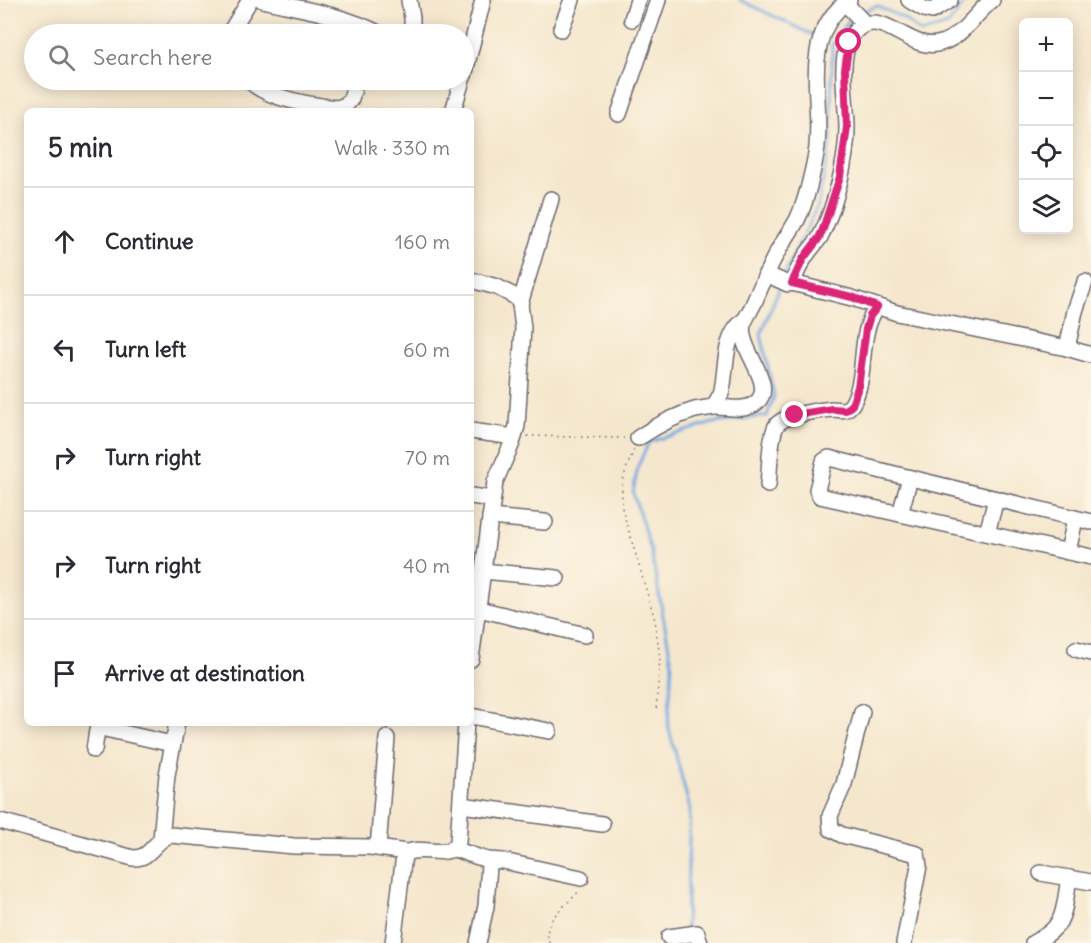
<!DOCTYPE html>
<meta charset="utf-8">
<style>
:root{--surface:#fff;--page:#f2f2f3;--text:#2b2b33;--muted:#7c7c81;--line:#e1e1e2}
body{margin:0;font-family:Delius,sans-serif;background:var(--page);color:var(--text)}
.controls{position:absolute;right:18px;top:18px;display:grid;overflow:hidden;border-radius:9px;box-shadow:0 3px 15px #0003}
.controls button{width:54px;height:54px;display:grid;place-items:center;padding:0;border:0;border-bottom:2px solid var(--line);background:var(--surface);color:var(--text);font:30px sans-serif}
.stop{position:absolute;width:18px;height:18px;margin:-14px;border:4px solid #db2777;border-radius:50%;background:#fff}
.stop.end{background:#db2777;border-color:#fff;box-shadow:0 2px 6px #0008}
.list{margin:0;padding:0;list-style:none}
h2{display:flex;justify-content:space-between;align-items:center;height:78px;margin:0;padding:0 24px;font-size:26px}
h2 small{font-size:20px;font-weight:400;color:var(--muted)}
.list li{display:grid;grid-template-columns:39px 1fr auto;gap:18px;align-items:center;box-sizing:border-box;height:108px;padding:0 24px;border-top:2px solid var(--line)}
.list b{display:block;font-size:22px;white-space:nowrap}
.list em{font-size:20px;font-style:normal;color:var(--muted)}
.icon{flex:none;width:33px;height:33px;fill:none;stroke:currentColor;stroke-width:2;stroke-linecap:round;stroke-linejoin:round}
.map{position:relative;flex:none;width:1091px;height:943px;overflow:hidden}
.search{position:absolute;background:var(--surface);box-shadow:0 3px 15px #0003;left:24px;top:24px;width:450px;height:66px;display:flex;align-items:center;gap:15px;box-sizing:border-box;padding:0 21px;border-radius:33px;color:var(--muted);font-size:22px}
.panel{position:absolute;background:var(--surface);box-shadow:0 3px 15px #0003;left:24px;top:108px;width:450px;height:618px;border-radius:9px}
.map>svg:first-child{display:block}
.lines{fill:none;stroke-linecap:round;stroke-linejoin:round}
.stream{stroke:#75a7e0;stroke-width:3}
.minor-casing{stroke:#6c676e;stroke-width:18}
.path{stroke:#6c676e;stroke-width:1.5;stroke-dasharray:1.5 4.5;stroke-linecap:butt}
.minor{stroke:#fff;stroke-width:15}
.route{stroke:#db2777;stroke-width:8}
</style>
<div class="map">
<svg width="1091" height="943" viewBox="0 0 1091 943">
<rect width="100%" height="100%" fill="#fcf5e5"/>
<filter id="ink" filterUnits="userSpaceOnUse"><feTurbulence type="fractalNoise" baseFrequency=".0167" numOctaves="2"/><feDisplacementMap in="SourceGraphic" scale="12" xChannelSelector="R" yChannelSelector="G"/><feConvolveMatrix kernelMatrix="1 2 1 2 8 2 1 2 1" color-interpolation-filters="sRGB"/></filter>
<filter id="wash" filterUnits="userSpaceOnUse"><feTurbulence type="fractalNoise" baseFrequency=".008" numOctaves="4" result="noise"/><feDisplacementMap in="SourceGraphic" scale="24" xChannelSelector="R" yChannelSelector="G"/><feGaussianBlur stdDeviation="1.35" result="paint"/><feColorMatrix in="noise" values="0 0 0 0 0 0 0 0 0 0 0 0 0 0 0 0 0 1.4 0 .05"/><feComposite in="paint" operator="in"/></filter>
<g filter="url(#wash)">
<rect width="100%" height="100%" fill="#f5e7cd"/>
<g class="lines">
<g class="stream">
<polyline points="740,0 817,37"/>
<polyline points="862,12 877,6 903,18 921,33 948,25 967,0"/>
<polyline points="783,277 818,205 831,142 832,45 851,17"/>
<polyline points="686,929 690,809 668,725 672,664 651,551 633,493 638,466 649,442 713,423 767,416 774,396 761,334 780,286"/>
</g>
</g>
</g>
<g filter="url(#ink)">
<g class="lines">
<g class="minor-casing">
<g id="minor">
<path d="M262,0C301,9 345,15 380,34"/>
<polyline points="409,0 412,18 412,34"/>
<polyline points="909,0 924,9 932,11 950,0"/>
<polyline points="845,3 865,24"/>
<polyline points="632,19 638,0"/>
<polyline points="561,29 572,0"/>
<polyline points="229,34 250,0"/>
<polyline points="464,76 483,0"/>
<path d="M249,80C267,99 310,105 336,108C353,106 353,93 355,80"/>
<polyline points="453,111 462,80"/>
<polyline points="619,114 658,0"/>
<path d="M766,274L788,284L792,283C796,275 799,266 804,259C808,251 815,245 820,237C835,208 847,160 847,127C847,100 834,45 860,27C885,10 911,53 941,43C963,36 975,14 992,0"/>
<polyline points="471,280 497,287 516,297 520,304 523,328 517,426 512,443 495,482 471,659"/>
<polyline points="792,283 852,298 897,313 1067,348 1091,355"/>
<polyline points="520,304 551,199"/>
<polyline points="1067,348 1075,311 1085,282"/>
<path d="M713,407C716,402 721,396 722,390C727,366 723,338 743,321"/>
<polyline points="471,431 514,437"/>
<path d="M638,438C656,426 674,416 695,410C701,409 707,408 713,407C728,406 745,413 757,402C777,384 737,348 743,325C745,319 750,311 753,305C761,287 768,268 778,251C784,240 791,231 797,220C807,200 812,175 816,154C825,102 797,37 849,0"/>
<path d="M768,485C770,469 769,441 776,426C782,415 820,410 832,409C836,409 842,411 846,409C848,409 851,405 852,404C869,374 856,337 877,307"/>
<polyline points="471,496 492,499"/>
<polyline points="900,514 910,478"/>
<polyline points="490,517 545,522"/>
<polyline points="1091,522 829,458 824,461 817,490 820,496 1091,557"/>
<polyline points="987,533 996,499"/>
<polyline points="1068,552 1075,519"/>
<polyline points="483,571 557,578"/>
<polyline points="479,609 585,635"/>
<polyline points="1076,649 1091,653"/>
<polyline points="862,712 844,784 830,816 831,829 842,835 917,854 919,866 904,943"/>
<polyline points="471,716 549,731"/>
<polyline points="94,750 97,730 101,728 172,744"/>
<polyline points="461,805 602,824"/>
<path d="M0,821L133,858C151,859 154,840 170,835L294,846L370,847L406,852"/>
<polyline points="161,839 167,775 177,723"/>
<polyline points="378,848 387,738"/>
<polyline points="454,849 487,860 489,865 486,906 478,943"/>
<polyline points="487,860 503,861 581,878"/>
<polyline points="1041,873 1091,882"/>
<polyline points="669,937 697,933 700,943"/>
<path d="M393,943L404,855C417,842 450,862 458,842L466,723"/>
<path d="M1033,943C1067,926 1063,912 1069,878"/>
</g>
</g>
<g class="path">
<polyline points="527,436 624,438"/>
<polyline points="634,450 626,469 622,484 622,508 655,620 660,659 656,710"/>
<path d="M549,943C541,919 566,907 579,891"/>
</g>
<use href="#minor" class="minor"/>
</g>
</g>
<g class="lines" filter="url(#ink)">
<polyline class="route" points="795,415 832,409 846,410 852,405 858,387 866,329 870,316 877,307 852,297 792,283 803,259 819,238 823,229 840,177 847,127 845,69 849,42"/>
</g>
</svg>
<div class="controls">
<button>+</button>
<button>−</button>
<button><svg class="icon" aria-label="locate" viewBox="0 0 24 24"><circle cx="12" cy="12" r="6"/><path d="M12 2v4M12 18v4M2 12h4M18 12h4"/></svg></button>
<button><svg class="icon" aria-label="layers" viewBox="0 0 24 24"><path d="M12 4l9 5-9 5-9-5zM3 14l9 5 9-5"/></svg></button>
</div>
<div class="stop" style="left:849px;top:42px"></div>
<div class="stop end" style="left:795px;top:415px"></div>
<div class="search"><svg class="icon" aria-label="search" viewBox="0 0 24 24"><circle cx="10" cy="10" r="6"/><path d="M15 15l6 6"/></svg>Search here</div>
<section class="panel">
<h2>5 min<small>Walk · 330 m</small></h2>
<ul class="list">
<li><svg class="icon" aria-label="ahead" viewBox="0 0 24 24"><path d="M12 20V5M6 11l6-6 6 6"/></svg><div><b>Continue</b></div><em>160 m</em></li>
<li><svg class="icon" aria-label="left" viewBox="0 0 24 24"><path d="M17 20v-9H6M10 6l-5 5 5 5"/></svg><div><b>Turn left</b></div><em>60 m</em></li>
<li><svg class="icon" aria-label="right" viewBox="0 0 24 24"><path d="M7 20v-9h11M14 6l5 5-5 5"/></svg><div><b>Turn right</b></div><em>70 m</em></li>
<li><svg class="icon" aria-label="right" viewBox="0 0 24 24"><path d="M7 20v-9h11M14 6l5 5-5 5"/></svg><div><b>Turn right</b></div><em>40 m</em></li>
<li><svg class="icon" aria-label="arrive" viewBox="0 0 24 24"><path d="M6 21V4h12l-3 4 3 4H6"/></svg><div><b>Arrive at destination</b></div></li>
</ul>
</section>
</div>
